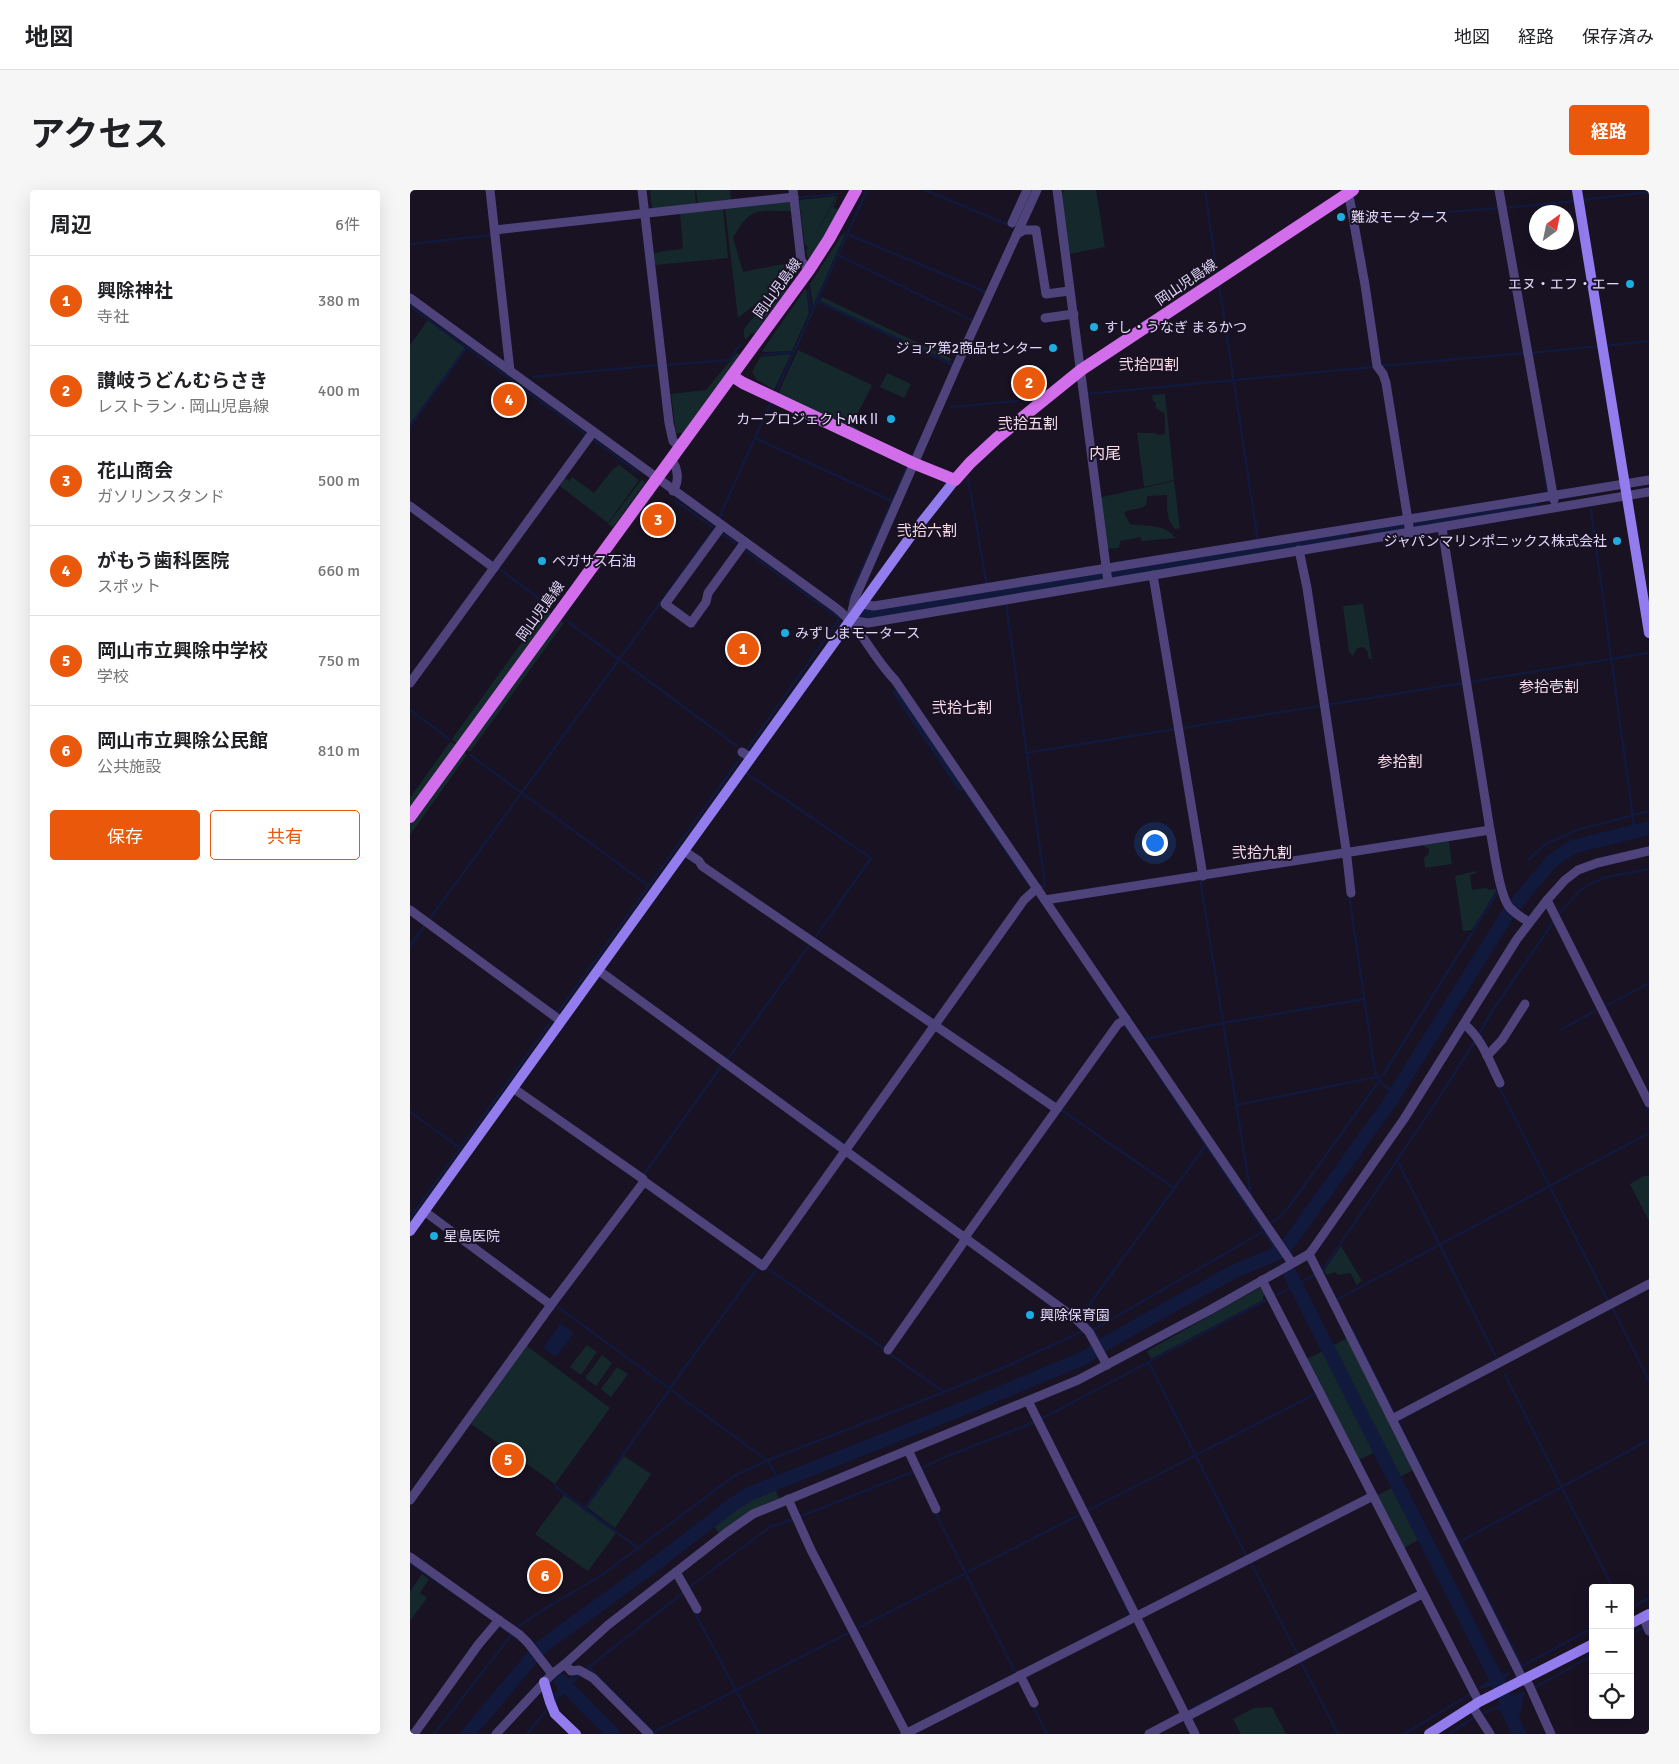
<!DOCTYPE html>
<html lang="ja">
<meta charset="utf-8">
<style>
:root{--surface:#fff;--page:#f6f6f6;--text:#202124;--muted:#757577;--line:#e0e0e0;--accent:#ea580c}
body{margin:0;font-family:Signika,"Noto Sans JP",sans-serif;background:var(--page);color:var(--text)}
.controls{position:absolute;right:15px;bottom:15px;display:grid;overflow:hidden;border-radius:5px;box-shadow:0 5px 20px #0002}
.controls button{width:45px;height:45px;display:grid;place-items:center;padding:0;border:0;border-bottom:1px solid var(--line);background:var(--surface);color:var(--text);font:25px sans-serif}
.compass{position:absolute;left:1119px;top:15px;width:45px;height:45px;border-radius:50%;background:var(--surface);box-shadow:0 5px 20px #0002;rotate:33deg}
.you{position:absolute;left:744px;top:652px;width:18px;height:18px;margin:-12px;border:4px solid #fff;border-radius:50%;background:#1a73e8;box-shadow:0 0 0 8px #1a73e833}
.badge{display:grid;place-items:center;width:32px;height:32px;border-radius:50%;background:var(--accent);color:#fff;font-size:16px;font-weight:700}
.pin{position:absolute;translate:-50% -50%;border:2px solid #fff;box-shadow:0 1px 5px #0006}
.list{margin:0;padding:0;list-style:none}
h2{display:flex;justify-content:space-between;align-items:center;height:65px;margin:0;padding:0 20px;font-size:21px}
h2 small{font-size:16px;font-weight:400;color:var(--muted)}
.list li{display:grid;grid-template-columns:32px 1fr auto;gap:15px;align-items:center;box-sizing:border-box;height:90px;padding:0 20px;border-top:1px solid var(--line)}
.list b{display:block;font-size:19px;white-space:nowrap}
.list p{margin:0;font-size:16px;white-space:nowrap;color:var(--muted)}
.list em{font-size:16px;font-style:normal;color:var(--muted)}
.actions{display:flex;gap:10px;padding:15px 20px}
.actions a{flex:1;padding:11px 0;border:1px solid var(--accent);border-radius:5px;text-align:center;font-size:18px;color:var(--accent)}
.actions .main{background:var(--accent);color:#fff}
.icon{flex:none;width:28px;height:28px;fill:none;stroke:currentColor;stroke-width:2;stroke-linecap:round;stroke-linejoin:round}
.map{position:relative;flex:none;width:1239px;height:1544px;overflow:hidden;border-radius:5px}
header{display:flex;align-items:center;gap:30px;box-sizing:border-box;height:70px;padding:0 25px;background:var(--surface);border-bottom:1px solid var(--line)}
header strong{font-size:24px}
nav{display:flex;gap:28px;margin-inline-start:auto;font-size:18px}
.intro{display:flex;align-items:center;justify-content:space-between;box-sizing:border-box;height:120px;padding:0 30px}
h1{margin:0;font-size:35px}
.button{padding:12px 22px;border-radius:5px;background:var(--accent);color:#fff;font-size:18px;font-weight:700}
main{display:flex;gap:30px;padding:0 30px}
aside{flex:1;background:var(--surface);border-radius:5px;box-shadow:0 5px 20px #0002}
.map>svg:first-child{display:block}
.green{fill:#15292c}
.water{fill:#11193d}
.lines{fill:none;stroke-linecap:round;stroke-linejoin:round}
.stream{stroke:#11193d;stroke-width:2.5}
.canal{stroke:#11193d;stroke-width:9}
.river{stroke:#11193d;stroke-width:14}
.street{stroke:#4f437c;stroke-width:9}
.secondary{stroke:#927cee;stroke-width:10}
.primary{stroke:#d26eec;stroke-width:12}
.poi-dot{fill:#1eace1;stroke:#181223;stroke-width:2}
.labels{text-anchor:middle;stroke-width:4;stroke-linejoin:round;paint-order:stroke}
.poi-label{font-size:14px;fill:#e2d9fa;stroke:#181223;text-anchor:start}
.street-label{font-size:14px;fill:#e2d9fa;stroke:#181223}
.neighbourhood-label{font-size:15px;fill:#fadbe9;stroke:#181223}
.quarter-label{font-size:16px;fill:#fadbe9;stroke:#181223}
</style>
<header>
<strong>地図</strong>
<nav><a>地図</a><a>経路</a><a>保存済み</a></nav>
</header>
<div class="intro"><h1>アクセス</h1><a class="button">経路</a></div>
<main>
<aside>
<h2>周辺<small>6件</small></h2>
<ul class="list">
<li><span class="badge">1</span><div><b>興除神社</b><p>寺社</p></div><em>380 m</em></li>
<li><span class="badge">2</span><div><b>讃岐うどんむらさき</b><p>レストラン · 岡山児島線</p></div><em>400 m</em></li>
<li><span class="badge">3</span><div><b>花山商会</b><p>ガソリンスタンド</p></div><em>500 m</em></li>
<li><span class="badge">4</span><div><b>がもう歯科医院</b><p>スポット</p></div><em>660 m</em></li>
<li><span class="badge">5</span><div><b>岡山市立興除中学校</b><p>学校</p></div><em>750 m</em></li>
<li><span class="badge">6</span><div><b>岡山市立興除公民館</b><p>公共施設</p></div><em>810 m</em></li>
</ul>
<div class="actions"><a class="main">保存</a><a>共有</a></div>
</aside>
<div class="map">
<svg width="1239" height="1544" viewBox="0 0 1239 1544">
<rect width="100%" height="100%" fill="#181223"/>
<g class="green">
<polygon points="240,0 285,0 286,16 246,20 242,18"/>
<polygon points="286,0 320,0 321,12 288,15"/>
<polygon points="654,0 686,0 695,57 659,64 652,4"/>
<polygon points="426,6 402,51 427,6 428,7 423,17 430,21 400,70 398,70 396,61 398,57 395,55 389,10"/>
<path d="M380,10L381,21C348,21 340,16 323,48L333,82L373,74L382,81L380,85L368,89L358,104L328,128L315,18Z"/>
<path d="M313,18L318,68L245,75L244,64C253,59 263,62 273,58L270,23Z"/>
<polygon points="436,42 403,116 400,94 431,46"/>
<polygon points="379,90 380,91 374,99 376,101 344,144 341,143 336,150 334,147 334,139 373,91"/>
<polygon points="396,98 399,123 382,161 354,162 352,161"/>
<polygon points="412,107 542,169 540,172 410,111"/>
<polygon points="18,130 55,158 0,234 0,155"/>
<polygon points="388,160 462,195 442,235 449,240 448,241 368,204"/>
<polygon points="327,163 330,165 273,243 266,243 261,204 296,200"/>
<polygon points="381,164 364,200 346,189 342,182 350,167"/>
<polygon points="477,183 501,194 494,208 470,197"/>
<polygon points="755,204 764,290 734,297 727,243 745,243 748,245 755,244 755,224 746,218 746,213 743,211 742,205"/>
<polygon points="209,275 229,290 198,333 150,296 155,288 159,291 162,287 184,303 202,280"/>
<polygon points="232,289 235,293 203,337 198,334"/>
<path d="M764,291L770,338L765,339C756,329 757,318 757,305L737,306L736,315C728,321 723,317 714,323L720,334C735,337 756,333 765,348L732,351L730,347L710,351L709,358L695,359L688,308Z"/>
<polygon points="953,414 962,469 959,469 957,460 953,457 947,458 943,466 939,462 933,416"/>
<polygon points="136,419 141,423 0,618 0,608 40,552 45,554 46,553 42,549"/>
<polygon points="148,429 154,433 60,562 55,559 53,561 57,565 0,645 0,634"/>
<polygon points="1039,651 1042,674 1015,678 1014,668 1019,663 1019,659 1012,655"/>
<polygon points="1066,681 1066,683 1060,685 1062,700 1077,698 1078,700 1086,699 1086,701 1062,740 1053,741 1045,686"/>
<polygon points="1234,986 1239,986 1239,1031 1220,994"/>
<polygon points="931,1056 952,1091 946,1095 943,1087 940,1083 928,1085 925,1082 917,1085 914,1081"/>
<polygon points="851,1097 855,1104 853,1107 853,1110 741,1169 737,1161"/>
<polygon points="937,1148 1003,1280 988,1288 922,1156"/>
<polygon points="177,1155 187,1162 171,1185 160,1177"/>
<polygon points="117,1156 200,1218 145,1294 61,1234"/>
<polygon points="915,1160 967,1261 947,1271 897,1169"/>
<polygon points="192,1165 202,1173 186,1196 175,1188"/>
<polygon points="207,1177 218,1184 201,1207 191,1199"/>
<polygon points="214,1266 241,1284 205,1338 177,1317"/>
<polygon points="364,1297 369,1308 338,1322 309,1343 302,1333 327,1315"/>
<polygon points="984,1297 1010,1349 992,1359 966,1306"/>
<polygon points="154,1305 206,1343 178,1381 125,1344"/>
<polygon points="12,1384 19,1389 10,1403 17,1408 0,1431 0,1402"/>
<polygon points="862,1517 876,1544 831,1544 823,1529 844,1518"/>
</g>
<g class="water">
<polygon points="151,1133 164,1143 146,1167 133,1158"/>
<polygon points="1099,1482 1099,1484 1093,1492 1100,1506 1115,1501 1108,1535 1103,1537 1095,1523 1086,1518 1086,1516 1089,1515 1093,1509 1084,1496 1070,1499 1069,1497 1088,1484 1091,1485"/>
<polygon points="165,1484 170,1486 145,1513 144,1503 150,1497 148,1492 151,1488 156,1491"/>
</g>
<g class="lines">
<g class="stream">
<polyline points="515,0 599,35"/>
<polyline points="795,0 807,84"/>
<polyline points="386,8 427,4"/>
<polyline points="944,10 946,18"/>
<polyline points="1173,10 1239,2"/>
<polyline points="1094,18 1164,11"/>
<polyline points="947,29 1090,18"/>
<polyline points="607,33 622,0"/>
<polyline points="437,44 576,102"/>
<polyline points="0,54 81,45"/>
<polyline points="428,65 563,131"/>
<polyline points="809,94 849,358"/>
<polyline points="398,101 400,117 404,119"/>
<polyline points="407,111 543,175"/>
<polyline points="0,116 229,283"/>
<polyline points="1195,156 1239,151"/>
<polyline points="1120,163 1189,156"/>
<polyline points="353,165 384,162"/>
<polyline points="255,175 320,170 330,154"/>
<polyline points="971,176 1115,163"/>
<polyline points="123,187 248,175"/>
<polyline points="366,202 457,0"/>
<polyline points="677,204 964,177"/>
<polyline points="541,217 608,211"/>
<polyline points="0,236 57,157"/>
<polyline points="345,248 482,311"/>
<polyline points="502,268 510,250"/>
<polyline points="1134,280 1138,304"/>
<polyline points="558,287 578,402"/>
<polyline points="265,310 305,339"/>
<polyline points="1181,320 1225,642"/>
<polyline points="309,328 361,212"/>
<polyline points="1033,328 1033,330"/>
<polyline points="310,342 430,429"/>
<polyline points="886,352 886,354"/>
<polyline points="739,376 739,379"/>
<polyline points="87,377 137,415"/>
<polyline points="593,399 594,402"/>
<polyline points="438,411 498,275"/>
<polyline points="596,413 635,695 632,698"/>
<polyline points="157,431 327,556"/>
<polyline points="1060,492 1237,463"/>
<polyline points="0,520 39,549"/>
<polyline points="336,561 430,428"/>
<polyline points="616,563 1053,493"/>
<polyline points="60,565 239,696"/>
<polyline points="336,583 461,668 404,749"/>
<polyline points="551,596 622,699"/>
<polyline points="1118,670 1136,654 1167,640 1239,621"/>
<polyline points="790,689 841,1006"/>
<path d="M939,705L965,881C968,892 976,897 986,904"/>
<path d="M1148,725C1156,717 1163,707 1172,699C1190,685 1217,684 1239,679"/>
<polyline points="19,730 305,338"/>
<polyline points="0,756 14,736"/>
<polyline points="693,803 711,829"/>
<polyline points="1194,817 1239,793"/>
<polyline points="714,834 723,848"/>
<polyline points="1150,840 1189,819"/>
<polyline points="1068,846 1082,821 1144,731"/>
<polyline points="735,849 813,833 954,809"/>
<polyline points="317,870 401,753"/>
<polyline points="750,887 868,1063"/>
<polyline points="967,888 973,885 1087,703"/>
<polyline points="1089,897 1198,1111"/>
<polyline points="1235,914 1239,921"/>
<polyline points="827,915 966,887"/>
<polyline points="650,919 764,998"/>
<polyline points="0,922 50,958"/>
<polyline points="405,933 434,954"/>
<polyline points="987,970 1086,1167"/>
<polyline points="233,986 312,875"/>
<polyline points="0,1028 332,566"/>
<polyline points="862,1032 870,1027 881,1014 969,891"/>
<polyline points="355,1077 475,1159"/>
<polyline points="867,1105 912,1081 1025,914 1065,851"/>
<polyline points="926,1110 1239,943"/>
<polyline points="148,1117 358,1271 369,1291"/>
<polyline points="1202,1117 1239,1191"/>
<polyline points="670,1127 796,955"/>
<polyline points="670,1127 683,1140 693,1155"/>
<polyline points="941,1138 985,1225"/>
<polyline points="683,1140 854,1041"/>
<polyline points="477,1162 534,1202"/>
<polyline points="739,1173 837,1367"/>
<polyline points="1095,1185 1203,1398"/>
<polyline points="260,1198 349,1076"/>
<polyline points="631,1229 858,1109"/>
<polyline points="987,1230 1112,1476"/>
<polyline points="988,1231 1021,1213"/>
<polyline points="510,1279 530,1269 625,1232"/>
<polyline points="146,1297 228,1358"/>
<polyline points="174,1319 260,1199"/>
<polyline points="524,1320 606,1484"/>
<polyline points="677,1321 907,1203"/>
<polyline points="389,1327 505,1281"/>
<polyline points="1049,1352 1239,1250"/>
<polyline points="840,1371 888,1465"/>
<polyline points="0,1373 48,1406"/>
<polyline points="559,1381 671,1324"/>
<polyline points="704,1392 720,1425"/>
<polyline points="278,1398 360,1337 384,1329"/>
<polyline points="1220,1418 1239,1408"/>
<polyline points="284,1421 349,1544"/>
<polyline points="91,1437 109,1450"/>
<polyline points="106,1438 133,1420 192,1385 324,1286 361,1269 532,1203 599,1175 673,1141"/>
<polyline points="448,1438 556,1383"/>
<polyline points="1220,1445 1235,1437"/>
<polyline points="890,1470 928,1544"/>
<polyline points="1112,1476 1183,1438"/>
<polyline points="178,1477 245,1544"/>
<polyline points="175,1480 274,1402"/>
<polyline points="1124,1498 1183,1465"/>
<polyline points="623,1516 637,1544"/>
<polyline points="775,1522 846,1486"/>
<polyline points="1074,1523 1088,1517"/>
<polyline points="244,1542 440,1442"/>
<polyline points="24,1544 103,1443"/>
<polyline points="117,1544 140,1516"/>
<polyline points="994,1544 1061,1504"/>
<polyline points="1039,1544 1065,1527"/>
</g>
<polyline class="canal" points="488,503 551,596"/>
<g class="river">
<polyline points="964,339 1120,314"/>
<polyline points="452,421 464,421 933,344"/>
<polyline points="879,1082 1095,1506 1097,1519 1109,1544"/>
<polyline points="150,1490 203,1544"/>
<polyline points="58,1544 130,1458 248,1372 322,1315 339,1304 547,1221 674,1168 693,1155 758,1118 825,1081 868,1063 876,1057 980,912 1099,722 1141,672 1162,657 1239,638"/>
</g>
<g class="street">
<polyline points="80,0 100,181"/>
<polyline points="232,0 259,233 263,251 270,257"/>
<polyline points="383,0 391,70 399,80"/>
<polyline points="647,0 698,392"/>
<polyline points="938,0 955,95 967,176 973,184 976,193 1000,343"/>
<polyline points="1089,0 1144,310"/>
<polyline points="602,33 617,0"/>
<polyline points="85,40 384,7"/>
<polyline points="607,44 614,40 626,40 636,104 659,101"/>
<path d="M0,108L426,418C451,437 463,468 485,490L882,1073"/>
<polyline points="635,128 664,124"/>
<path d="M261,269C268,278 270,291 263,301"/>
<polyline points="0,316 84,378"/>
<polyline points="312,336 255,414 281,433 296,412 298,403 335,352"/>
<path d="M1032,338L1080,640C1084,658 1089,706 1100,718C1105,723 1112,728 1119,732"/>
<polyline points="889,360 897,398 936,659 941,703"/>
<polyline points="743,385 793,686"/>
<polyline points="457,415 464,416 1239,290"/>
<polyline points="440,430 458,433 1239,302"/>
<polyline points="440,430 445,408 552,164 627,0"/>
<polyline points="0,493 183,242"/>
<polyline points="332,562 341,568"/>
<polyline points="274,661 289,671 292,676 647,919"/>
<polyline points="635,710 1080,640"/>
<polyline points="1137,710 1239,913"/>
<polyline points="0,720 151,831"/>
<polyline points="188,780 666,1129 679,1142 697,1175"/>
<path d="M1054,834C1072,848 1080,873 1090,893"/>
<polyline points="1077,866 1092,850 1115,814"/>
<polyline points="103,898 233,989 233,993 235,992 353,1076 614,710 627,698"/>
<polyline points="14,1021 141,1115 233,993"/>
<polyline points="899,1064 1111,1486 1119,1495 1141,1544"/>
<polyline points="852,1090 1069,1512"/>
<polyline points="478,1160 553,1053 558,1043 708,834 716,829"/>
<polyline points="618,1211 785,1544"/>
<polyline points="982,1229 1239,1094"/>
<polyline points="498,1260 526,1319"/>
<polyline points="378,1309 401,1360 496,1543"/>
<polyline points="0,1310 141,1115"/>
<polyline points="0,1367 110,1445 118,1453 142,1484"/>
<polyline points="266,1382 287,1419"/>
<polyline points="1233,1427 1239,1441"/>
<polyline points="155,1474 161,1481 169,1480 183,1488 239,1544"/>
<polyline points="610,1485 624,1513"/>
<polyline points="1062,1516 1080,1544"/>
<polyline points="776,1527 1012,1404"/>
<polyline points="4,1544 68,1455 89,1430"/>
<polyline points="86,1544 142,1484 155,1474 198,1435 316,1343 343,1324 668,1190 800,1120 899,1064 903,1059 994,929 1107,749 1137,710 1155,690 1168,680 1187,673 1239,661"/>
<polyline points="495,1544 963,1306"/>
<polyline points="739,1544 775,1525"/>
</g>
<g class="secondary">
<polyline points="1167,0 1239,443"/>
<polyline points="0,1041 503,343 545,290"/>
<polyline points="1220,1434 1239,1424"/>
<polyline points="134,1492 140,1512 145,1524 166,1544"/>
<polyline points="1019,1544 1069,1512 1183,1454"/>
</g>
<g class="primary">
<polyline points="322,186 333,193 503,273 545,290 560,273 587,248 671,180 943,0"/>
<polyline points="0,627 399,80 419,49 446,0"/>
</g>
</g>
<g class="poi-dot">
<circle cx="931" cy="27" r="5"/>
<circle cx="1220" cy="94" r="5"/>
<circle cx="684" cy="137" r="5"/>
<circle cx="643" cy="158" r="5"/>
<circle cx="481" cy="229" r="5"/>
<circle cx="1207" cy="351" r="5"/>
<circle cx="132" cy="371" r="5"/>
<circle cx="375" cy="443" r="5"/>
<circle cx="24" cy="1046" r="5"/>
<circle cx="620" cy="1125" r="5"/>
</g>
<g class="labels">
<g class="poi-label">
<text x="941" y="32">難波モータース</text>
<text x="1210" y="99" text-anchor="end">エヌ・エフ・エー</text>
<text x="694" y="142">すし・うなぎ まるかつ</text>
<text x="633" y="163" text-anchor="end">ジョア第2商品センター</text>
<text x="471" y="234" text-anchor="end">カープロジェクトMKⅡ</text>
<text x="1197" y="356" text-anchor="end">ジャパンマリンポニックス株式会社</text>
<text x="142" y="376">ペガサス石油</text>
<text x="385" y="448">みずしまモータース</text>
<text x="34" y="1051">星島医院</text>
<text x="630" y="1130">興除保育園</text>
</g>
<g class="street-label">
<text transform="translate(776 92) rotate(-34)" y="5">岡山児島線</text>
<text transform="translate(367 98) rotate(-54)" y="5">岡山児島線</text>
<text transform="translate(130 421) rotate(-54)" y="5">岡山児島線</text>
</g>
<g class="neighbourhood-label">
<text x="739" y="180">弐拾四割</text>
<text x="618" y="239">弐拾五割</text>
<text x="517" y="346">弐拾六割</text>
<text x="1139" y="502">参拾壱割</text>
<text x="552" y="523">弐拾七割</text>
<text x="990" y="577">参拾割</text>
<text x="852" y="668">弐拾九割</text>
</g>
<g class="quarter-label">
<text x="695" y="269">内尾</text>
</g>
</g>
</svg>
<div class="controls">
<button>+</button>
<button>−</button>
<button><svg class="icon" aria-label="locate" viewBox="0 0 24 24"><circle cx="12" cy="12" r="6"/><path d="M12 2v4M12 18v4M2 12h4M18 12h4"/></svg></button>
</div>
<svg class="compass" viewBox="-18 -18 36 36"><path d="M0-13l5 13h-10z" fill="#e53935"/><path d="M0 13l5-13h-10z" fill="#757577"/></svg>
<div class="you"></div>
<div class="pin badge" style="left:333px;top:459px">1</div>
<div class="pin badge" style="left:619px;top:193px">2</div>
<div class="pin badge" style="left:248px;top:330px">3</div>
<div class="pin badge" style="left:99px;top:210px">4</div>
<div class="pin badge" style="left:98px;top:1270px">5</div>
<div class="pin badge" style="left:135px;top:1386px">6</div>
</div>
</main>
